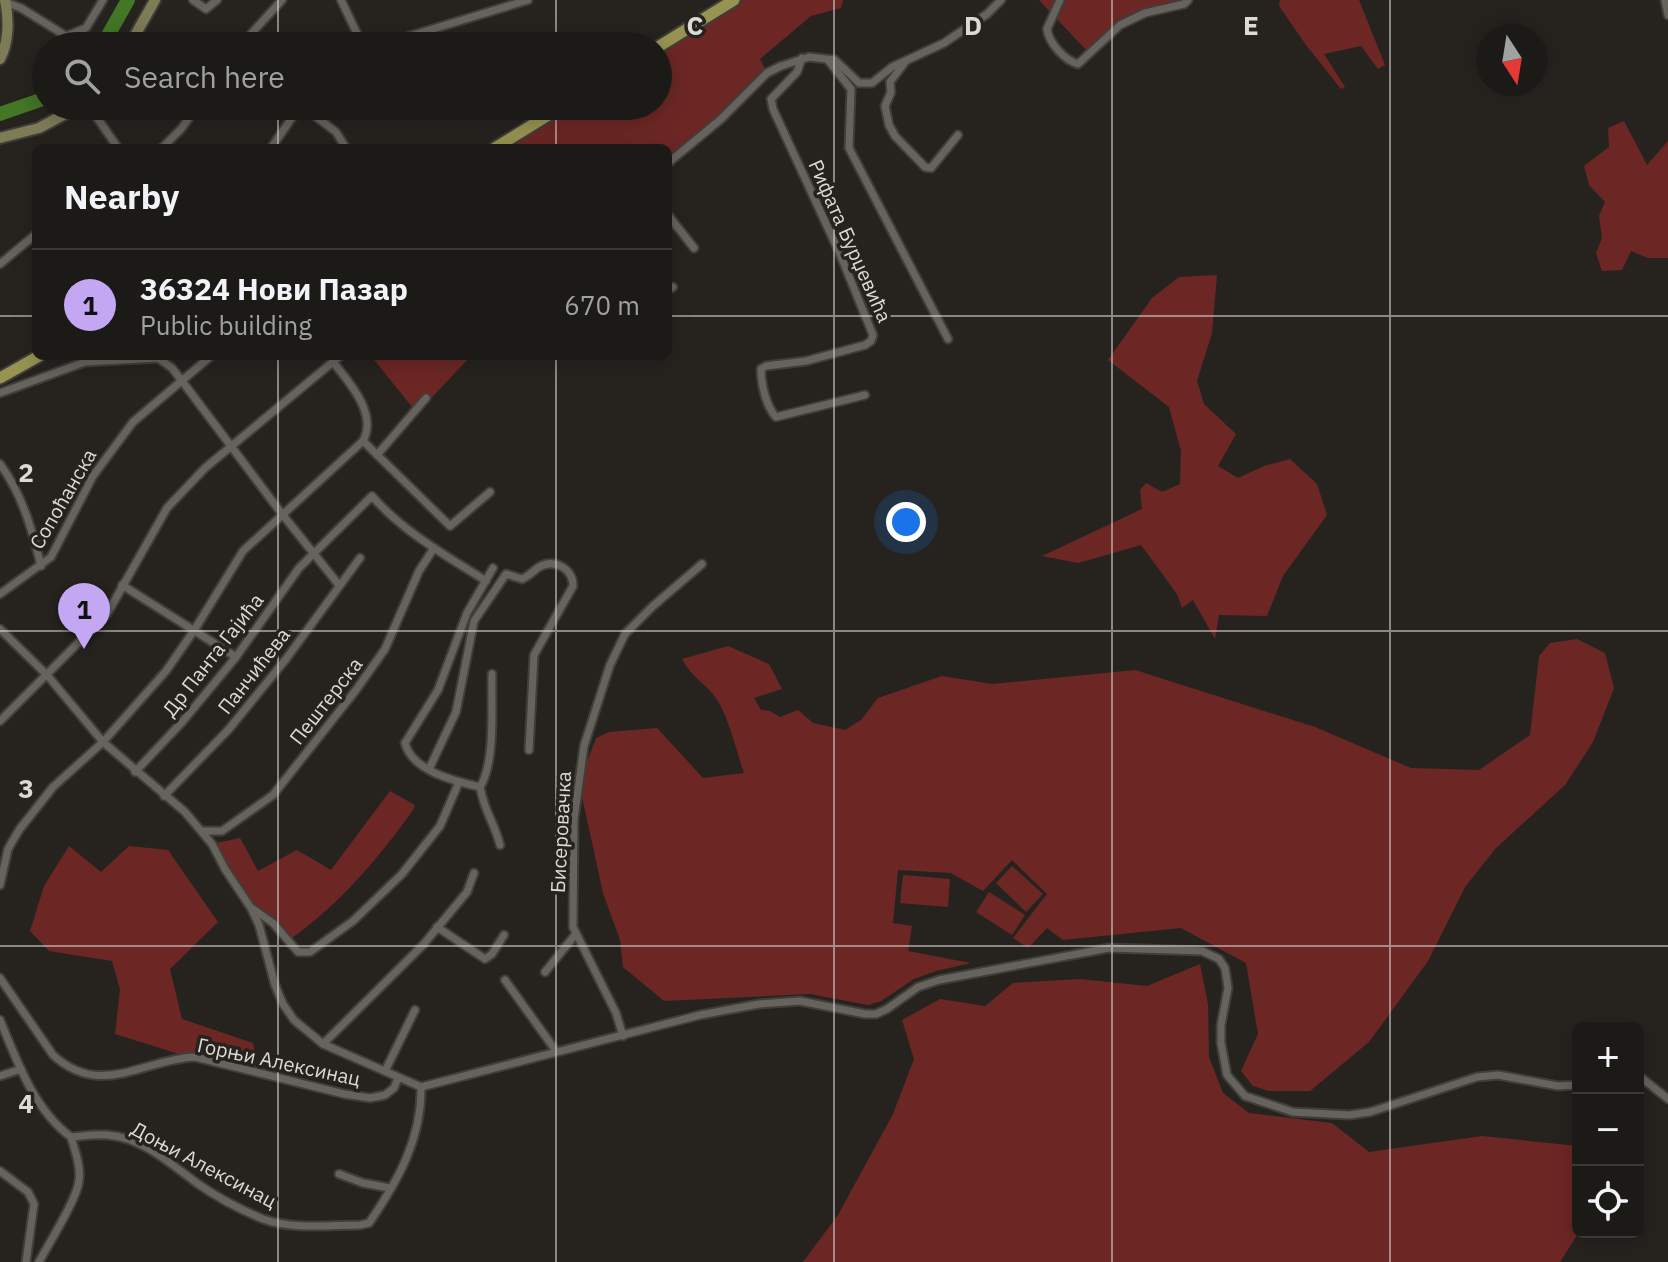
<!DOCTYPE html>
<meta charset="utf-8">
<style>
:root{--surface:#1c1a17;--page:#292724;--text:#f1f3f6;--muted:#a0a1a1;--line:#3a3836;--accent:#c4a7f2}
body{margin:0;font-family:"IBM Plex Sans",sans-serif;background:var(--page);color:var(--text)}
.controls{position:absolute;right:24px;bottom:24px;display:grid;overflow:hidden;border-radius:12px;box-shadow:0 4px 20px #0003}
.controls button{width:72px;height:72px;display:grid;place-items:center;padding:0;border:0;border-bottom:2px solid var(--line);background:var(--surface);color:var(--text);font:40px sans-serif}
.compass{position:absolute;left:1476px;top:24px;width:72px;height:72px;border-radius:50%;background:var(--surface);box-shadow:0 4px 20px #0003;rotate:168deg}
.you{position:absolute;left:906px;top:522px;width:28px;height:28px;margin:-20px;border:6px solid #fff;border-radius:50%;background:#1a73e8;box-shadow:0 0 0 12px #1a73e833}
.badge{display:grid;place-items:center;width:52px;height:52px;border-radius:50%;background:var(--accent);color:#111;font-size:26px;font-weight:700}
.pin{position:absolute;translate:-50% -66px;filter:drop-shadow(0 2px 4px #0008)}
.pin::after{content:'';position:absolute;top:42px;width:28px;height:24px;background:inherit;clip-path:polygon(0 0,100% 0,50% 100%)}
.list{margin:0;padding:0;list-style:none}
h2{display:flex;justify-content:space-between;align-items:center;height:104px;margin:0;padding:0 32px;font-size:34px}
h2 small{font-size:26px;font-weight:400;color:var(--muted)}
.list li{display:grid;grid-template-columns:52px 1fr auto;gap:24px;align-items:center;box-sizing:border-box;height:112px;padding:0 32px;border-top:2px solid var(--line)}
.list b{display:block;font-size:30px;white-space:nowrap}
.list p{margin:0;font-size:26px;white-space:nowrap;color:var(--muted)}
.list em{font-size:26px;font-style:normal;color:var(--muted)}
.icon{flex:none;width:44px;height:44px;fill:none;stroke:currentColor;stroke-width:2;stroke-linecap:round;stroke-linejoin:round}
.map{position:relative;flex:none;width:1668px;height:1262px;overflow:hidden}
.search{position:absolute;background:var(--surface);box-shadow:0 4px 20px #0003;left:32px;top:32px;width:640px;height:88px;display:flex;align-items:center;gap:20px;box-sizing:border-box;padding:0 28px;border-radius:44px;color:var(--muted);font-size:30px}
.panel{position:absolute;background:var(--surface);box-shadow:0 4px 20px #0003;left:32px;top:144px;width:640px;height:216px;border-radius:12px}
.map>svg:first-child{display:block}
.green{fill:#6c2725}
.lines{fill:none;stroke-linecap:round;stroke-linejoin:round}
.river{stroke:#437625;stroke-width:14}
.street-casing{stroke:#403e3a;stroke-width:11}
.secondary-casing{stroke:#403e3a;stroke-width:14}
.primary-casing{stroke:#403e3a;stroke-width:15}
.street{stroke:#66635d;stroke-width:7}
.secondary{stroke:#7e7b57;stroke-width:10}
.primary{stroke:#979452;stroke-width:11}
.grid{fill:none;stroke:#dcdad7;stroke-width:2;stroke-opacity:0.55}
.labels{text-anchor:middle;stroke-width:7;stroke-linejoin:round;paint-order:stroke}
.street-label{font-size:20px;fill:#dcdad7;stroke:#26231f}
.grid-label{font-size:26px;text-anchor:middle;font-weight:bold;fill:#dcdad7;stroke:#26231f;stroke-width:7;stroke-linejoin:round;paint-order:stroke}
</style>
<div class="map">
<svg width="1668" height="1262" viewBox="0 0 1668 1262">
<rect width="100%" height="100%" fill="#26231f"/>
<g class="green">
<polygon points="734,0 843,0 841,8 811,16 760,59 767,73 668,163 668,148 495,148 563,106 658,106 658,47"/>
<polygon points="1039,0 1188,0 1120,25 1089,53"/>
<polygon points="1280,0 1359,0 1385,65 1378,69 1361,46 1324,54 1345,87 1341,89 1306,45 1279,6"/>
<polygon points="1624,121 1647,165 1668,141 1668,258 1648,258 1631,251 1622,270 1602,271 1596,253 1602,238 1599,216 1605,202 1589,185 1584,166 1609,147 1608,128"/>
<polygon points="1217,275 1212,333 1197,381 1204,404 1236,434 1218,466 1238,478 1264,466 1290,459 1317,484 1327,515 1283,576 1267,616 1219,615 1215,639 1193,600 1182,608 1177,594 1141,545 1078,563 1042,556 1142,509 1140,490 1146,483 1162,492 1180,484 1181,451 1169,407 1108,360 1152,298 1179,277"/>
<polygon points="371,356 471,356 417,413"/>
<path d="M1577,639L1605,653L1614,688L1593,742L1565,785L1496,848L1465,887L1428,961L1369,1042L1310,1091H1269L1253,1086L1241,1071L1258,1034L1246,963L1181,928L1063,940L1047,928L1028,948L1013,938L1047,894L1012,860L983,891L951,873L898,870L893,923L912,926L908,951L971,963L936,971L914,979L881,1001L868,1005L810,994L664,1001L623,967L620,940L603,893L579,783L596,738L609,732L657,728L703,778L744,773C736,750 730,722 718,701C707,684 691,677 682,659L728,646L769,664L782,689L754,698L761,710L770,711L780,717L798,710L813,723L845,730L861,720L878,698L942,676L992,684L1135,670L1315,727L1411,768L1479,770L1530,735L1539,656L1550,643Z"/>
<path d="M390,791L415,805L413,810C378,859 339,905 289,940L251,908L212,844L240,838L258,871L297,850L331,870Z"/>
<polygon points="69,846 101,872 129,846 168,850 218,922 170,969 182,1019 253,1043 259,1070 209,1052 179,1054 115,1034 120,989 112,961 49,951 30,931 44,886"/>
<polygon points="1012,866 1043,894 1026,912 996,883"/>
<polygon points="903,875 950,879 948,907 900,903"/>
<polygon points="989,892 1025,915 1012,935 976,912"/>
<polygon points="1200,964 1208,1004 1209,1057 1223,1093 1249,1113 1332,1123 1369,1152 1482,1136 1578,1146 1579,1232 1560,1262 803,1262 838,1215 893,1114 914,1059 902,1020 940,999 985,1006 1013,983 1080,979 1147,986"/>
</g>
<g class="lines">
<g class="river">
<polyline points="102,46 128,0"/>
<polyline points="0,114 46,98"/>
</g>
<g class="street-casing">
<g id="street">
<polyline points="193,0 206,9 217,0"/>
<polyline points="341,0 363,46"/>
<path d="M1060,0L1047,29C1049,43 1064,60 1078,64L1120,25L1145,13L1184,4L1188,0"/>
<polyline points="1665,0 1668,15"/>
<polyline points="5,2 21,8 66,36 86,28 103,0"/>
<polyline points="240,46 282,0"/>
<polyline points="377,46 528,0"/>
<path d="M802,58L797,72L771,99L773,109L840,254L873,335L871,341L865,345L806,361L766,366L761,369C761,384 766,406 776,417L865,395"/>
<polyline points="828,60 851,89 849,148 948,339"/>
<polyline points="906,61 890,82 891,92 885,106 889,125 895,136 925,167 931,168 958,135"/>
<polyline points="89,106 118,148"/>
<polyline points="302,106 336,132 346,148"/>
<polyline points="162,148 181,129 198,106"/>
<polyline points="271,148 300,106"/>
<polyline points="668,163 721,119 767,73 781,66 809,57 835,60 859,83 872,83 892,67 944,43 987,14 1001,0"/>
<polyline points="668,215 694,248"/>
<polyline points="0,264 36,234"/>
<polyline points="668,290 673,287"/>
<polyline points="0,393 85,362 158,358 172,368 182,381 282,514 339,585"/>
<polyline points="363,441 450,526 490,492"/>
<polyline points="377,455 426,398"/>
<path d="M0,464C22,494 32,529 41,566"/>
<polyline points="122,585 236,657"/>
<polyline points="0,594 51,557 93,476 133,422 211,356"/>
<polyline points="0,629 47,675 103,742 185,812 212,844 225,869 251,908 259,925 275,985 283,1004 294,1020 323,1044 421,1087 700,1015 759,1004 800,1001 865,1014 876,1014 887,1009 918,987 939,980 1109,948 1202,951 1219,959 1225,968 1228,988 1221,1025 1221,1043 1227,1075 1245,1096 1293,1112 1349,1115 1370,1112 1477,1077 1498,1075 1558,1086 1578,1085"/>
<path d="M492,674C491,706 496,761 480,787C484,811 495,824 500,845"/>
<polyline points="0,721 107,614 167,508 205,468 340,356"/>
<path d="M429,769L456,712L474,621L506,574L522,579C529,576 533,571 539,567C555,558 573,569 573,586L534,655L529,750"/>
<path d="M135,772L183,721L236,657L299,568L372,496C403,532 447,556 486,581"/>
<path d="M480,787C454,781 412,771 405,743L438,690L467,613L493,568"/>
<polyline points="164,796 229,729 286,659 360,558"/>
<polyline points="202,831 222,831 273,795 356,690 385,649 419,571 434,548"/>
<path d="M0,885L8,849L19,830L53,787L103,742L166,671L195,629L243,551L363,441C378,414 349,382 333,362"/>
<polyline points="253,909 273,923 298,952 310,952 353,921 402,874 440,826 459,782"/>
<polyline points="437,927 485,959 492,954 504,935"/>
<polyline points="545,972 575,935"/>
<path d="M0,978L53,1055C101,1099 143,1059 195,1057L344,1094L370,1098L385,1095L394,1088L398,1078"/>
<polyline points="505,980 556,1051"/>
<path d="M0,1020C17,1061 34,1110 71,1137C83,1136 96,1134 108,1135C143,1138 171,1164 198,1184C217,1197 241,1210 263,1219C293,1230 329,1225 360,1225L369,1223C398,1181 422,1138 421,1087"/>
<polyline points="623,1036 616,1013 573,927 574,819 584,746 610,665 625,634 653,606 702,564"/>
<polyline points="323,1044 423,945 467,892 474,873"/>
<polyline points="385,1071 415,1010"/>
<polyline points="1638,1075 1668,1099"/>
<polyline points="0,1076 21,1069"/>
<polyline points="0,1171 28,1192 34,1204 26,1262"/>
<polyline points="339,1174 363,1183 390,1188"/>
<path d="M39,1262C49,1243 77,1199 79,1181C81,1166 75,1151 71,1137"/>
</g>
</g>
<g class="secondary-casing">
<g id="secondary">
<polyline points="129,46 155,0"/>
<path d="M0,59C9,42 9,19 5,0"/>
<polyline points="0,138 39,128 80,106"/>
</g>
</g>
<g class="primary-casing">
<g id="primary">
<polyline points="658,47 734,0"/>
<polyline points="495,148 563,106"/>
<polyline points="0,378 39,356"/>
</g>
</g>
<use href="#street" class="street"/>
<use href="#secondary" class="secondary"/>
<use href="#primary" class="primary"/>
</g>
<path class="grid" d="M278,0V46M556,0V46M834,0V1262M1112,0V1262M1390,0V1262M278,106V148M556,106V148M0,316H36M668,316H1668M278,356V1262M556,356V1262M0,631H1668M0,946H1668"/>
<g class="labels">
<g class="street-label">
<text transform="translate(850 241) rotate(66)" y="7">Рифата Бурџевића</text>
<text transform="translate(63 499) rotate(-60)" y="7">Сопоћанска</text>
<text transform="translate(213 655) rotate(-52)" y="7">Др Панта Гајића</text>
<text transform="translate(254 671) rotate(-52)" y="7">Панчићева</text>
<text transform="translate(326 701) rotate(-52)" y="7">Пештерска</text>
<text transform="translate(561 832) rotate(-87)" y="7">Бисеровачка</text>
<text transform="translate(279 1062) rotate(12)" y="7">Горњи Алексинац</text>
<text transform="translate(204 1165) rotate(28)" y="7">Доњи Алексинац</text>
</g>
</g>
<g class="grid-label">
<text x="695" y="35">C</text>
<text x="973" y="35">D</text>
<text x="1251" y="35">E</text>
<text x="26" y="482">2</text>
<text x="26" y="798">3</text>
<text x="26" y="1113">4</text>
</g>
</svg>
<div class="controls">
<button>+</button>
<button>−</button>
<button><svg class="icon" aria-label="locate" viewBox="0 0 24 24"><circle cx="12" cy="12" r="6"/><path d="M12 2v4M12 18v4M2 12h4M18 12h4"/></svg></button>
</div>
<svg class="compass" viewBox="-18 -18 36 36"><path d="M0-13l5 13h-10z" fill="#e53935"/><path d="M0 13l5-13h-10z" fill="#a0a1a1"/></svg>
<div class="you"></div>
<div class="pin badge" style="left:84px;top:649px">1</div>
<div class="search"><svg class="icon" aria-label="search" viewBox="0 0 24 24"><circle cx="10" cy="10" r="6"/><path d="M15 15l6 6"/></svg>Search here</div>
<section class="panel">
<h2>Nearby<small></small></h2>
<ul class="list">
<li><span class="badge">1</span><div><b>36324 Нови Пазар</b><p>Public building</p></div><em>670 m</em></li>
</ul>
</section>
</div>
